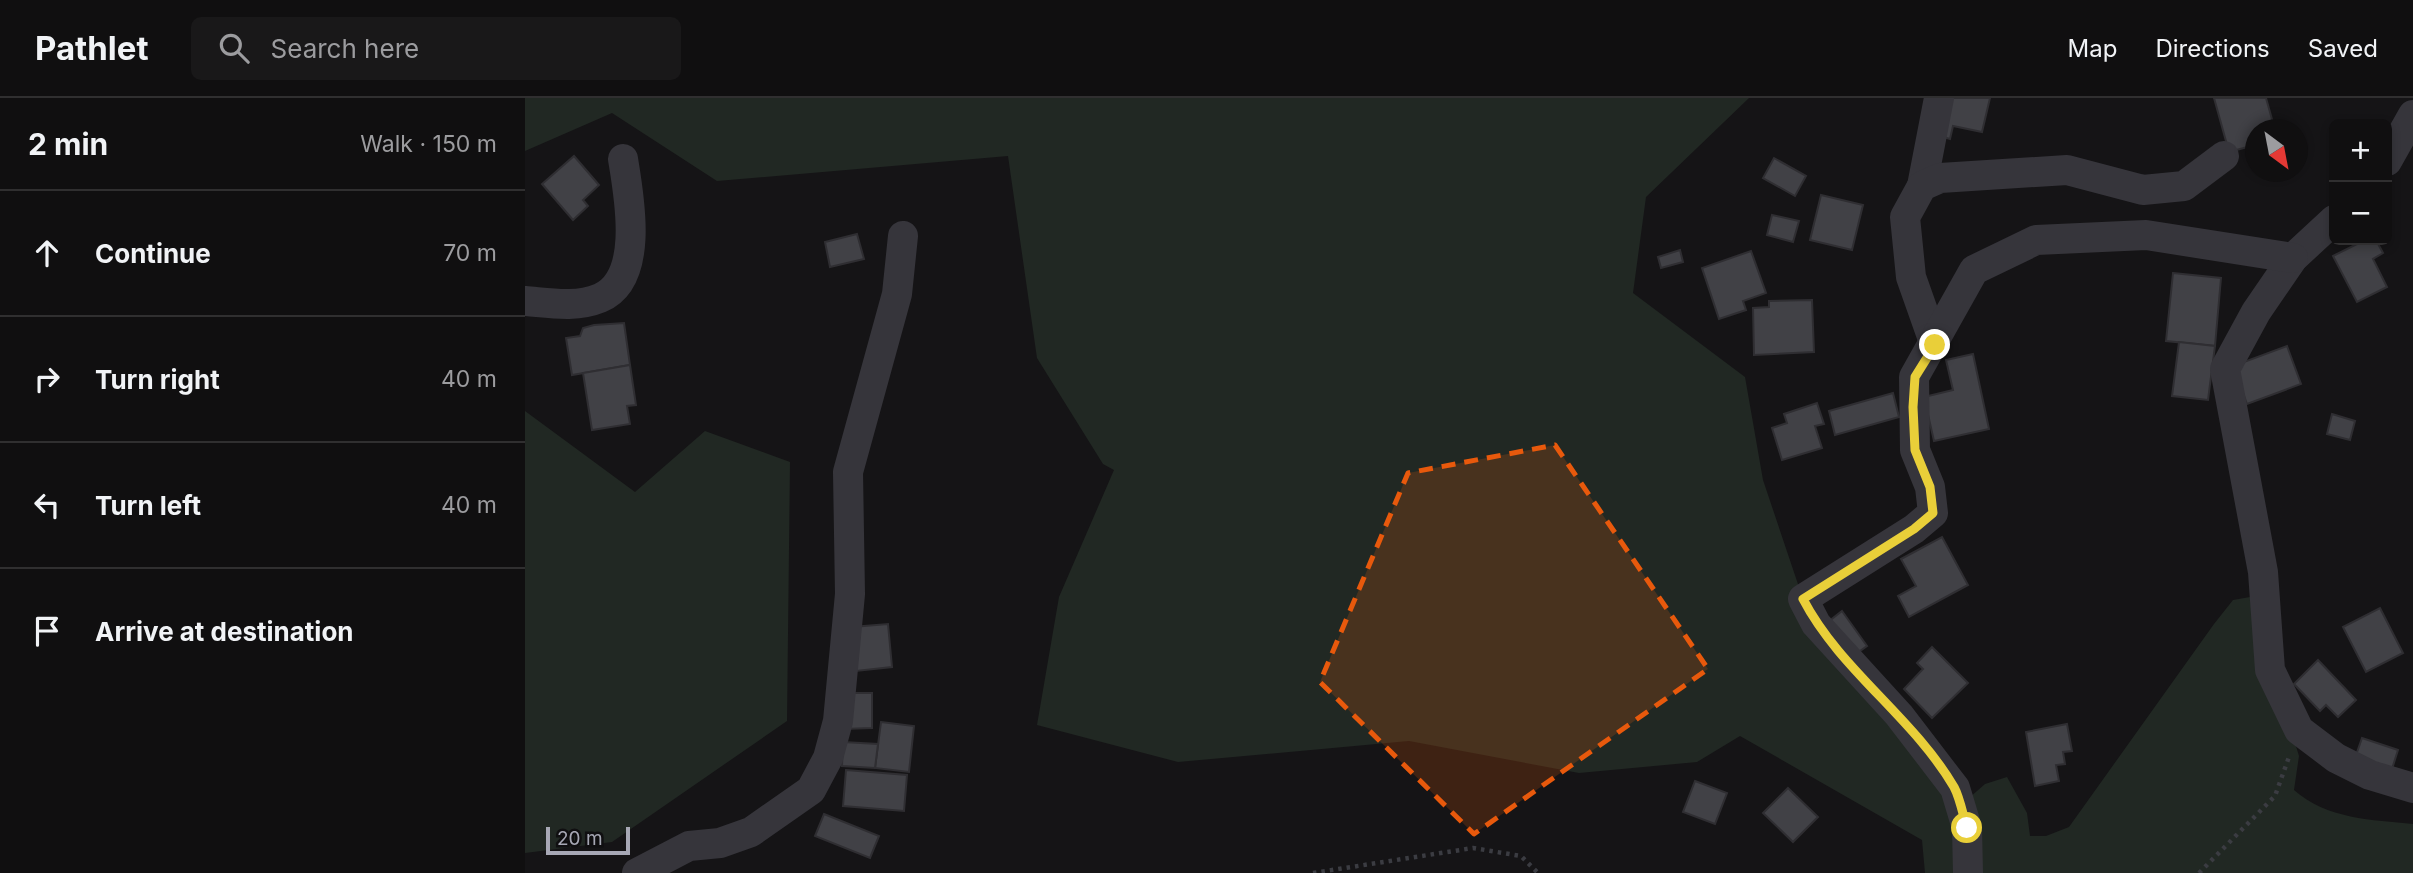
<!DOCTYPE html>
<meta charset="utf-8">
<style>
:root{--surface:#100f10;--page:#191819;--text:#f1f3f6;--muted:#9c9c9f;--line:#302f30}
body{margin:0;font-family:Inter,sans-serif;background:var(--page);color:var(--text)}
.controls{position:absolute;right:21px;top:21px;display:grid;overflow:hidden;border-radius:10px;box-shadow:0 4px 10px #0003}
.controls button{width:63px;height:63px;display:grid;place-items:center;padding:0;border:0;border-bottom:2px solid var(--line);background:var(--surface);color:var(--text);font:35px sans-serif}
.compass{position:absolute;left:1720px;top:21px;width:63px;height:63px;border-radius:50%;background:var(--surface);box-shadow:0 4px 10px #0003;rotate:148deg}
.scale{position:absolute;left:21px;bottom:18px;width:84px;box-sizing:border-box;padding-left:7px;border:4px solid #a7a8b5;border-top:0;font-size:19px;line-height:24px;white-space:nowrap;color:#a7a8b5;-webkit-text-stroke:5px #100f11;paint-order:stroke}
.stop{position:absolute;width:21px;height:21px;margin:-16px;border:5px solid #e9cf39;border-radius:50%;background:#fff}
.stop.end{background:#e9cf39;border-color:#fff;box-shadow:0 2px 7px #0008}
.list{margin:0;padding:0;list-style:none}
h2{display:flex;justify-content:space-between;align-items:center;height:91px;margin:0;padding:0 28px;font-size:30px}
h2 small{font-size:23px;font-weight:400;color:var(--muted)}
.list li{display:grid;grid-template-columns:46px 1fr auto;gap:21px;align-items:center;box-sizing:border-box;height:126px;padding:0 28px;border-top:2px solid var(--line)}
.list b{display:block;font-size:26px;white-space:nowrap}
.list em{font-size:23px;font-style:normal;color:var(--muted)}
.icon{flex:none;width:38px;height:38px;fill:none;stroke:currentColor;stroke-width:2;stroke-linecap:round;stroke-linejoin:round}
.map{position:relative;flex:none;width:1888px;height:775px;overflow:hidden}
header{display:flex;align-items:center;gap:42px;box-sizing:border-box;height:98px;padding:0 35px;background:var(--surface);border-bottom:2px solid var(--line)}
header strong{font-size:33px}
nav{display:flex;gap:38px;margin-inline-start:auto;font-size:24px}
.search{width:490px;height:63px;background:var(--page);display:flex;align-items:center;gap:18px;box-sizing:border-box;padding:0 24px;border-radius:10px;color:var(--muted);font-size:26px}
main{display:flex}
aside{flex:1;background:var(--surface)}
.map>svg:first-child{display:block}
.green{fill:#212823}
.building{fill:#414146;stroke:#2f2e32;stroke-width:2}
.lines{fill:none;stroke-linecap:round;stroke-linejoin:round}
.path{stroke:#3b3c42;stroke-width:4.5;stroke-dasharray:3.5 5;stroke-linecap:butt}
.street{stroke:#36353b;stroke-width:30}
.route{stroke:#e9cf39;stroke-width:9}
.marked{fill:#e8590c;fill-opacity:0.2;stroke:#e8590c;stroke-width:5;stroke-dasharray:14 9;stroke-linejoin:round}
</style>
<header>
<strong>Pathlet</strong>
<div class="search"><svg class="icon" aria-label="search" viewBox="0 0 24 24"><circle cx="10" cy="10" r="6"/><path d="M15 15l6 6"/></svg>Search here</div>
<nav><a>Map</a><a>Directions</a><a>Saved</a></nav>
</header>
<main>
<aside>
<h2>2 min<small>Walk · 150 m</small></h2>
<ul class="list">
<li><svg class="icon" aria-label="ahead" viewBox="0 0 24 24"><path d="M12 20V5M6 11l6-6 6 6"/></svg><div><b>Continue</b></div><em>70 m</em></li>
<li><svg class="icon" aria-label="right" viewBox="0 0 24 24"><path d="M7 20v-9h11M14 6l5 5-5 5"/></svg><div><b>Turn right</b></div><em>40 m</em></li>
<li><svg class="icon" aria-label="left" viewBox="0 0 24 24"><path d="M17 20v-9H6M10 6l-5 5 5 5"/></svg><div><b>Turn left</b></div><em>40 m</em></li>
<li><svg class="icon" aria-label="arrive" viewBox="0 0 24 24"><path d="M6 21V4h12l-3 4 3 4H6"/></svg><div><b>Arrive at destination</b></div></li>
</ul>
</aside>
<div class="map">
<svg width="1888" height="775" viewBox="0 0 1888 775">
<rect width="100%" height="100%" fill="#151416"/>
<g class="green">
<path d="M0,0H1224L1121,99L1108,195L1220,279L1238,382L1278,501L1436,707L1460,686L1482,679L1502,715L1505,738H1521L1544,729L1689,526L1708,502L1725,499L1774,658L1769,692C1801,721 1848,722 1888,726V775H1400L1397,742L1215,638L1172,664L1054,675L884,643L653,664L512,627L534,499L589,372L578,366L512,260L483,58L192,83L87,15L0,53Z"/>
<polygon points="0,313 110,394 180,333 265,364 262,623 87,744 0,755"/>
</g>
<g class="building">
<polygon points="1424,0 1465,0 1457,34 1428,28 1425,41 1415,38"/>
<polygon points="1689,0 1741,0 1750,32 1730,32 1730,47 1704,54"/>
<polygon points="49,58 74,87 58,102 63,108 48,122 17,86"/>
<polygon points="1249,60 1281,78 1270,98 1238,80"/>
<polygon points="1296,97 1338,107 1327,152 1285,142"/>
<polygon points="1247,117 1274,123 1268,144 1242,137"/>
<polygon points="332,136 339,161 305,169 300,144"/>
<polygon points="1840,142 1851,142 1858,155 1848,161 1862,189 1832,204 1808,158"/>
<polygon points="1155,152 1158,164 1136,170 1133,159"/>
<polygon points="1226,153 1241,195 1218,203 1221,212 1194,221 1177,170"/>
<polygon points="1648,175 1696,180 1690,248 1641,243"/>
<polygon points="1287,202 1289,254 1229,257 1228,210 1244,209 1244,203"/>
<polygon points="99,225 105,267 47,277 41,240 55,238 58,230 69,227"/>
<polygon points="1654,244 1690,248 1683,302 1647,298"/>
<polygon points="1762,248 1776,286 1722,306 1708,268"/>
<polygon points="1448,256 1464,331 1409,343 1399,299 1428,292 1421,262"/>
<polygon points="105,267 111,307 102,308 105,326 67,332 58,275"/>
<polygon points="1368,295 1374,319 1310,337 1304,313"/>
<polygon points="1292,305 1299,326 1290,328 1297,350 1257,362 1247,330 1262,325 1259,316"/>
<polygon points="1807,316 1830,323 1825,342 1802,336"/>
<polygon points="1417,439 1443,487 1384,519 1373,498 1391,488 1376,461"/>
<polygon points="1855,510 1878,555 1841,574 1818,529"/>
<polygon points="1317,513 1342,548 1328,558 1303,524"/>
<polygon points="363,526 367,569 331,573 327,529"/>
<polygon points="1407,549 1443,585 1407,620 1379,591 1398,571 1392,565"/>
<polygon points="1793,562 1831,602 1813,619 1801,607 1795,613 1769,586"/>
<polygon points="317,595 347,595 347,630 318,631"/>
<polygon points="356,624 389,628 384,674 350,670"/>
<polygon points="1542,626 1547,653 1538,654 1540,666 1531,667 1534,683 1510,688 1501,634"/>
<polygon points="1837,640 1873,652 1867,671 1830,660"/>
<polygon points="318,644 353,646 350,670 317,668"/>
<polygon points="321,672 382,677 379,713 318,708"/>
<polygon points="1170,683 1202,695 1190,726 1158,714"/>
<polygon points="1263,690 1293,719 1268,744 1238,715"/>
<polygon points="299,716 354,738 345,760 290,738"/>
</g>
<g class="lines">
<g class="path">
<polyline points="788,775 948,750 996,758 1013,775"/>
<polyline points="1674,775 1750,698 1764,659"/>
</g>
<g class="street">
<polyline points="1862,63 1888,17"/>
<polyline points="1397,88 1414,0"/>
<polyline points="1809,122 1768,160 1731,214 1700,271 1738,474 1745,572 1774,632 1811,660 1845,677 1888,690"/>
<path d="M0,203C25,205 51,210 75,200C120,181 104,98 98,61"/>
<polyline points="1410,247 1386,179 1380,119 1397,88 1415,80 1542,72 1618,92 1659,88 1699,58"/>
<polyline points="112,775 164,748 195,745 226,734 286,692 303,660 313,623 325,496 323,374 372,196 378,138"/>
<polyline points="1443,775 1442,730 1430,690 1374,617 1291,526 1278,501 1389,431 1408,415 1405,389 1390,352 1389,279 1449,172 1511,142 1621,137 1768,160"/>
</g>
</g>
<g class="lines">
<path class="route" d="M1410,247L1390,279L1388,309L1390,352L1405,389L1408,415L1389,431L1278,501C1315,572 1388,619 1429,689C1435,700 1438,717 1442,730"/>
</g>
<path class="marked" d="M1030,347L1183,571L949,736L795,584L883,375Z"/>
</svg>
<div class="controls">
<button>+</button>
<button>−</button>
</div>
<svg class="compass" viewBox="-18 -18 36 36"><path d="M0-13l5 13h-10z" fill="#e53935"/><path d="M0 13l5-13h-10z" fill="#9c9c9f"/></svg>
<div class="scale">20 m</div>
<div class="stop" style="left:1442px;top:730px"></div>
<div class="stop end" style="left:1410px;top:247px"></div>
</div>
</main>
